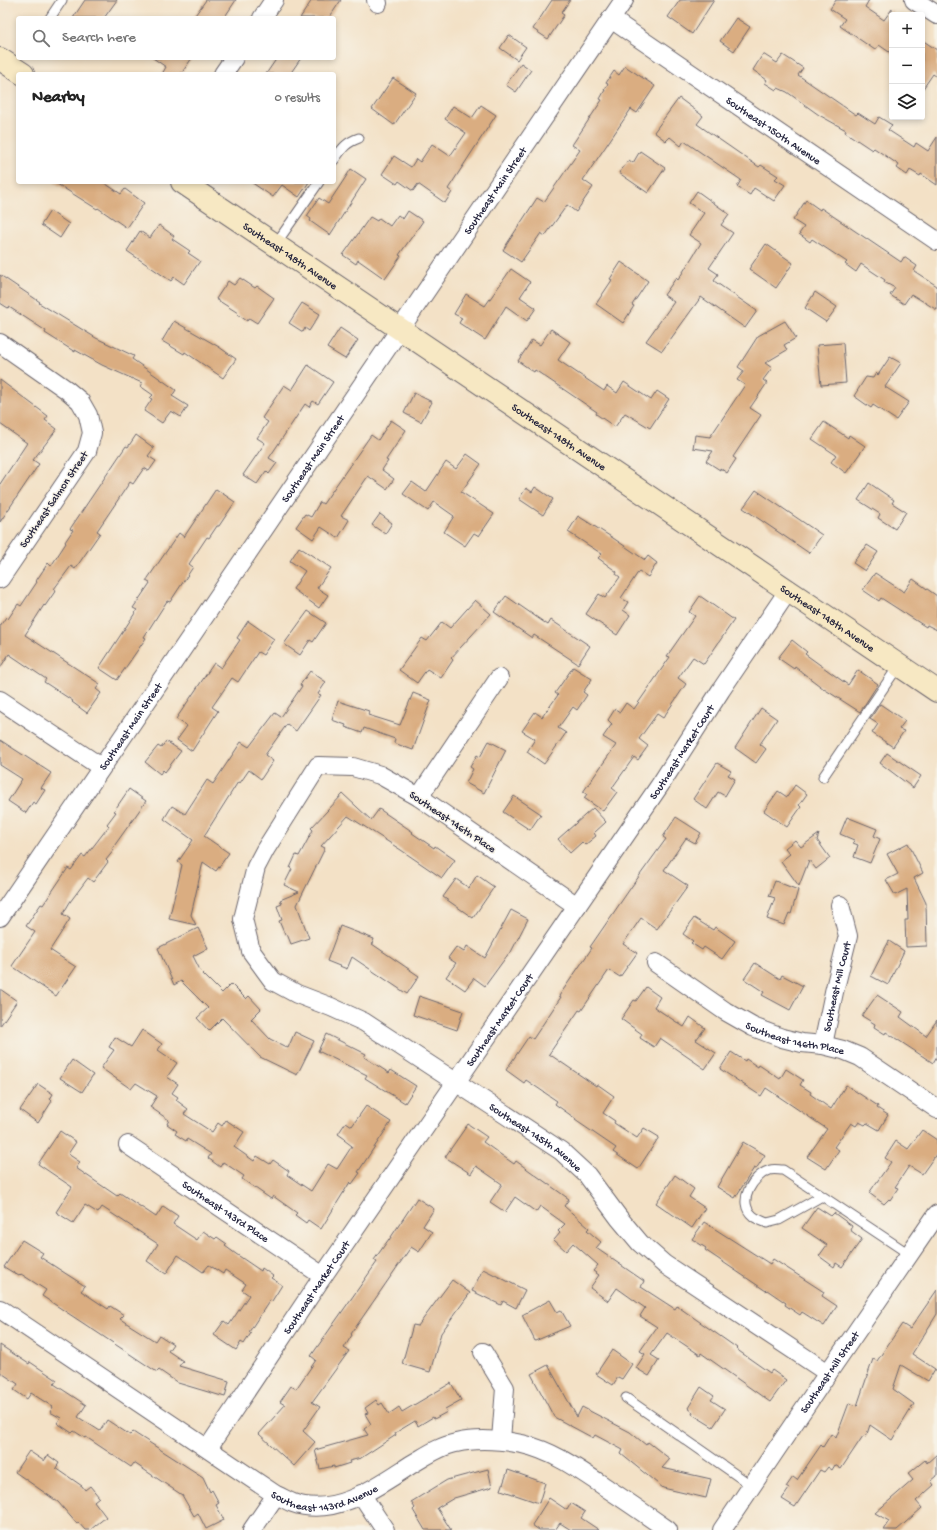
<!DOCTYPE html>
<meta charset="utf-8">
<style>
:root{--surface:#fff;--page:#f2f2f2;--text:#222;--muted:#767676;--line:#e0e0e0}
body{margin:0;font-family:"Gochi Hand",sans-serif;background:var(--page);color:var(--text)}
.controls{position:absolute;right:12px;top:12px;display:grid;overflow:hidden;border-radius:4px;box-shadow:0 2px 6px #0003}
.controls button{width:36px;height:36px;display:grid;place-items:center;padding:0;border:0;border-bottom:1px solid var(--line);background:var(--surface);color:var(--text);font:20px sans-serif}
.list{margin:0;padding:0;list-style:none}
h2{display:flex;justify-content:space-between;align-items:center;height:52px;margin:0;padding:0 16px;font-size:17px}
h2 small{font-size:13px;font-weight:400;color:var(--muted)}
.icon{flex:none;width:22px;height:22px;fill:none;stroke:currentColor;stroke-width:2;stroke-linecap:round;stroke-linejoin:round}
.map{position:relative;flex:none;width:937px;height:1530px;overflow:hidden}
.search{position:absolute;background:var(--surface);box-shadow:0 2px 6px #0003;left:16px;top:16px;width:320px;height:44px;display:flex;align-items:center;gap:10px;box-sizing:border-box;padding:0 14px;border-radius:4px;color:var(--muted);font-size:15px}
.panel{position:absolute;background:var(--surface);box-shadow:0 2px 6px #0003;left:16px;top:72px;width:320px;height:112px;border-radius:4px}
.map>svg:first-child{display:block}
.building{fill:#daad81}
.lines{fill:none;stroke-linecap:round;stroke-linejoin:round}
.service-casing{stroke:#6b656c;stroke-width:11}
.minor-casing{stroke:#6b656c;stroke-width:20}
.secondary-casing{stroke:#6b656c;stroke-width:24}
.service{stroke:#fff;stroke-width:9}
.minor{stroke:#fff;stroke-width:18}
.secondary{stroke:#f7e8c3;stroke-width:22}
.labels{text-anchor:middle;stroke-width:3;stroke-linejoin:round;paint-order:stroke}
.street-label{font-size:11px;fill:#22223b;stroke:#f7f3e8}
</style>
<div class="map">
<svg width="937" height="1530" viewBox="0 0 937 1530">
<rect width="100%" height="100%" fill="#f7f3e8"/>
<filter id="ink" filterUnits="userSpaceOnUse"><feTurbulence type="fractalNoise" baseFrequency=".025" numOctaves="2"/><feDisplacementMap in="SourceGraphic" scale="8" xChannelSelector="R" yChannelSelector="G"/><feConvolveMatrix kernelMatrix="1 2 1 2 8 2 1 2 1" color-interpolation-filters="sRGB"/></filter>
<filter id="wash" filterUnits="userSpaceOnUse"><feTurbulence type="fractalNoise" baseFrequency=".012" numOctaves="4" result="noise"/><feDisplacementMap in="SourceGraphic" scale="16" xChannelSelector="R" yChannelSelector="G"/><feGaussianBlur stdDeviation="0.9" result="paint"/><feColorMatrix in="noise" values="0 0 0 0 0 0 0 0 0 0 0 0 0 0 0 0 0 1.4 0 .05"/><feComposite in="paint" operator="in"/></filter>
<g filter="url(#wash)">
<rect width="100%" height="100%" fill="#f3e1c6"/>
<g id="blocks">
<g class="building">
<polygon points="85,0 117,0 104,18 73,18"/>
<polygon points="206,0 236,0 224,18 193,18"/>
<polygon points="312,0 341,0 329,18 300,18"/>
<polygon points="552,0 570,0 561,13 564,15 548,39 533,29"/>
<polygon points="680,0 714,0 692,34 668,17"/>
<polygon points="836,0 869,0 865,7 884,20 892,9 892,54 879,45 875,50 840,26 845,19 830,9"/>
<polygon points="736,18 750,27 734,51 720,41"/>
<polygon points="509,35 526,47 517,60 500,48"/>
<polygon points="922,40 937,50 937,77 933,74 922,90"/>
<polygon points="763,54 777,63 783,55 803,68 798,75 856,115 858,113 875,124 879,117 892,125 888,130 914,147 916,143 928,151 937,137 937,185 921,174 920,176 910,170 907,175 897,168 899,165 874,148 872,150 845,132 846,130 819,115 787,92 778,88 776,90 765,83 767,80 753,70"/>
<polygon points="153,58 192,58 181,74 162,74 166,67"/>
<polygon points="277,58 301,58 290,74 266,74"/>
<polygon points="521,63 531,70 516,92 506,85"/>
<polygon points="625,66 655,86 637,113 631,109 583,180 593,187 576,212 567,205 545,236 541,233 521,262 503,250 537,198 544,202 580,150 572,145 602,100 600,99 605,90 604,90 608,84 606,83 614,71 619,75"/>
<polygon points="393,78 416,93 394,125 372,109"/>
<polygon points="679,98 703,116 697,124 759,167 761,165 778,176 775,179 785,185 774,201 754,188 750,195 737,187 741,180 684,141 681,146 670,137 666,141 654,132"/>
<polygon points="481,105 496,115 448,189 452,192 445,203 418,184 413,191 399,181 397,184 382,174 394,156 411,167 416,159 420,162 432,144 450,156 466,133 445,119 453,106 472,118"/>
<polygon points="640,151 665,168 648,193 619,173 629,160 633,163"/>
<polygon points="351,169 366,179 330,235 310,221 311,219 307,216 319,198 328,204"/>
<polygon points="54,182 103,182 121,194 125,189 144,203 127,228 98,208 97,209"/>
<polygon points="251,182 309,182 299,197 282,185 273,197"/>
<polygon points="697,191 729,214 721,225 733,233 709,268 718,274 714,281 757,311 745,328 701,297 662,351 646,341 674,302 664,295 676,278 678,280 701,243 689,235 704,213 689,203"/>
<polygon points="806,200 820,210 821,208 901,262 904,257 917,266 914,271 937,286 937,310 911,294 904,304 890,295 895,288 884,282 885,280 861,264 856,272 845,264 847,262 812,239 810,242 799,234 804,227 793,220"/>
<polygon points="50,211 69,224 60,238 41,225"/>
<polygon points="408,211 423,221 399,255 401,256 385,279 358,260 356,264 343,255 370,217 377,221 379,218 390,226 398,215 403,219"/>
<polygon points="159,225 174,236 172,239 190,251 188,253 200,261 184,284 174,277 171,281 127,251 140,231 150,238"/>
<polygon points="766,244 793,263 776,288 749,269"/>
<polygon points="621,262 648,281 632,305 634,306 623,323 596,304 612,280 610,279"/>
<polygon points="511,269 530,282 520,297 536,308 527,321 506,306 485,340 459,323 462,318 454,314 466,294 485,306"/>
<polygon points="0,275 40,302 39,303 96,338 134,356 132,359 176,390 172,396 188,406 181,417 171,411 162,423 144,411 152,399 150,398 153,395 140,386 142,383 102,365 75,350 75,352 45,333 46,331 9,307 8,308 0,303"/>
<polygon points="240,278 255,288 257,286 274,298 257,323 249,318 247,321 237,314 238,313 216,299 228,281 234,285"/>
<polygon points="815,292 837,307 826,322 805,308"/>
<polygon points="302,303 320,314 309,331 305,328 303,332 289,323"/>
<polygon points="174,321 219,347 236,359 223,378 185,352 184,354 162,341"/>
<polygon points="785,321 796,338 784,345 787,350 765,363 772,368 763,380 767,383 750,408 761,415 733,457 736,459 727,473 720,468 720,470 706,461 713,451 693,448 695,435 710,437 745,385 737,380 744,371 738,367 758,336"/>
<polygon points="340,328 358,340 345,359 327,348"/>
<polygon points="551,329 570,342 558,360 604,391 607,386 617,393 624,382 651,400 657,391 669,399 650,428 625,413 615,427 596,414 597,412 535,370 534,372 518,361 532,340 540,345"/>
<polygon points="843,343 846,383 821,385 817,345"/>
<polygon points="890,357 901,363 885,387 909,402 896,420 873,405 871,408 854,396 866,377 873,378 876,373 878,375"/>
<polygon points="308,365 333,382 318,404 313,401 309,407 305,404 269,458 277,463 269,474 266,471 257,484 243,475 265,443 257,438 268,422 262,418 284,385 292,390"/>
<polygon points="0,380 48,416 45,420 57,429 33,460 39,464 0,522 0,484 27,443 0,424"/>
<polygon points="414,393 432,402 421,422 404,413"/>
<polygon points="391,420 406,430 386,460 388,461 382,470 394,479 387,489 368,476 341,516 349,520 338,538 321,527 313,539 296,527 305,514 311,517 320,502 323,504 371,435 378,440"/>
<polygon points="824,422 848,438 849,435 865,446 846,473 831,462 836,455 812,439"/>
<polygon points="136,435 154,448 148,456 156,461 149,471 144,468 133,484 130,482 97,531 100,533 75,569 71,566 54,589 56,590 45,606 44,605 25,635 100,684 96,689 101,693 87,713 72,702 73,701 44,682 46,679 9,654 0,668 0,626 6,617 8,619 18,604 21,606 37,582 36,581 48,563 51,566 66,543 65,542 73,530 70,529 126,446 128,447"/>
<polygon points="467,454 481,464 461,492 494,514 479,536 474,533 465,546 444,532 454,516 434,502 428,511 403,494 412,482 426,492 446,462 456,469"/>
<polygon points="869,483 894,500 892,503 906,512 895,529 878,518 880,514 858,500"/>
<polygon points="535,487 553,499 543,515 519,499 526,488 532,492"/>
<polygon points="216,489 235,502 219,526 217,526 209,538 207,537 189,564 193,567 170,602 167,601 144,637 146,638 117,680 99,668 137,610 133,608 150,583 146,581 179,533 184,537"/>
<polygon points="756,490 822,535 809,553 743,508"/>
<polygon points="380,514 392,523 385,534 372,525"/>
<polygon points="578,516 613,538 645,560 648,556 657,563 648,577 639,571 621,598 628,602 623,610 630,615 617,635 586,614 599,594 605,598 620,577 616,574 617,572 598,558 602,554 568,532"/>
<polygon points="867,545 878,552 865,571 853,563 863,549 864,550"/>
<polygon points="299,547 331,568 317,588 328,595 319,608 293,589 305,571 290,561"/>
<polygon points="875,573 904,592 913,579 937,596 937,630 927,625 926,627 881,598 879,601 863,590"/>
<polygon points="506,596 548,625 551,620 590,646 578,664 534,635 532,638 494,612"/>
<polygon points="700,596 734,620 704,664 693,657 678,678 686,684 663,718 657,714 639,739 648,746 638,760 634,757 612,788 617,792 603,811 584,798 587,794 583,792 616,745 603,737 612,724 608,720 615,709 620,712 626,703 634,709 670,657 667,656 695,616 689,612"/>
<polygon points="475,600 491,614 451,658 453,660 441,678 427,669 417,683 399,670 422,638 427,641 442,622 450,628"/>
<polygon points="308,611 326,623 313,642 310,640 300,655 284,644"/>
<polygon points="248,621 274,639 263,655 258,652 238,682 232,678 212,707 218,711 192,751 177,740 187,726 176,719 214,663 221,668 240,640 237,638"/>
<polygon points="792,640 807,652 805,654 848,685 858,670 878,684 860,712 824,689 795,667 794,669 778,658"/>
<polygon points="573,667 592,679 583,692 587,695 577,710 573,707 558,728 566,733 544,764 527,752 535,739 522,731 535,712 542,717 558,695 555,693"/>
<polygon points="310,671 326,682 318,694 321,695 296,731 287,724 265,755 273,761 261,779 249,770 240,783 238,782 204,836 229,853 216,871 203,862 191,915 196,925 169,919 182,865 178,862 193,840 164,819 172,806 185,814 207,780 213,784 241,742 249,747 275,713 281,717 302,686 300,685"/>
<polygon points="413,693 431,700 413,750 394,743 395,739 364,728 362,733 345,727 346,725 332,720 338,701 369,711 368,715 400,725"/>
<polygon points="880,704 905,721 899,729 904,731 893,747 872,733 878,724 870,719"/>
<polygon points="761,708 777,719 760,744 766,749 756,763 735,748"/>
<polygon points="0,740 51,773 41,788 45,790 36,804 33,802 26,813 8,801 22,779 0,765"/>
<polygon points="166,741 181,751 165,772 163,770 160,774 145,762 158,746 161,748"/>
<polygon points="489,741 506,750 484,793 466,783 473,769 470,767 477,755 480,757"/>
<polygon points="887,753 921,776 913,788 880,763"/>
<polygon points="717,763 731,771 728,775 735,779 725,796 718,792 707,809 693,799"/>
<polygon points="795,785 807,794 799,805 801,807 787,827 764,811 778,791 787,797"/>
<polygon points="129,789 146,801 112,849 114,850 106,860 108,862 93,882 88,878 70,902 63,914 70,919 50,950 76,967 56,996 12,966 35,932 26,926 41,904 43,905 68,868 71,870 82,855 85,857 109,826 107,824 116,812 114,811"/>
<polygon points="343,794 371,820 379,809 413,832 412,833 434,848 435,846 455,860 442,878 401,850 348,816 321,846 325,848 297,905 309,938 291,944 287,934 285,935 279,921 282,920 277,906 282,904 280,900 299,892 284,885 292,869 290,868 296,855 299,856 313,830 311,828"/>
<polygon points="514,796 541,814 530,830 503,812"/>
<polygon points="593,808 606,822 594,833 596,836 585,845 582,842 570,853 558,839"/>
<polygon points="676,817 701,833 695,843 686,838 664,870 688,886 657,929 641,918 623,944 637,953 620,977 609,970 581,1011 579,1010 549,1054 596,1086 597,1084 614,1096 603,1113 615,1121 614,1123 637,1138 644,1128 659,1137 638,1169 613,1152 616,1148 575,1120 576,1119 555,1104 557,1101 526,1080 524,1083 506,1070 529,1036 533,1039 561,997 559,996 592,948 590,947 632,886 666,839 663,837"/>
<polygon points="847,817 877,829 874,836 880,839 870,863 854,857 858,845 853,843 854,840 840,834"/>
<polygon points="819,834 817,840 830,858 816,869 809,860 799,886 781,861 790,854 785,848 795,840 801,847"/>
<polygon points="908,843 923,873 914,878 926,903 927,946 906,947 905,920 908,920 907,889 895,895 886,880 898,874 887,854"/>
<polygon points="477,875 494,887 473,918 443,897 456,879 469,888"/>
<polygon points="775,881 798,890 791,914 789,913 784,925 767,919 775,898 769,896"/>
<polygon points="511,910 528,919 510,954 509,953 485,986 474,978 465,990 446,977 456,963 448,958 456,947 464,952 467,946 485,958"/>
<polygon points="694,918 713,930 715,927 735,941 722,959 704,947 702,950 691,943 693,941 683,934"/>
<polygon points="340,926 374,939 372,944 419,976 407,994 352,957 347,969 327,961"/>
<polygon points="198,928 208,948 193,956 201,972 222,993 231,984 246,999 249,996 261,1009 251,1019 270,1039 288,1048 295,1032 314,1041 297,1075 260,1057 222,1018 209,1031 197,1018 208,1008 181,981 174,985 158,948"/>
<polygon points="889,941 904,951 888,985 871,976"/>
<polygon points="755,963 780,979 782,975 803,986 790,1010 762,995 764,992 744,979"/>
<polygon points="646,987 660,997 654,1007 684,1027 690,1017 705,1028 696,1040 716,1053 705,1069 660,1038 654,1047 640,1038 642,1034 621,1019 634,1000 636,1001"/>
<polygon points="0,989 17,1001 0,1026"/>
<polygon points="877,995 903,1012 900,1017 926,1036 937,1020 937,1056 933,1063 886,1032 885,1034 874,1027 875,1024 862,1016"/>
<polygon points="419,996 463,1011 457,1030 413,1015"/>
<polygon points="142,1030 162,1044 158,1050 177,1063 167,1077 178,1084 172,1093 178,1097 176,1100 188,1109 184,1114 212,1132 218,1123 222,1126 226,1120 244,1132 234,1147 254,1161 257,1156 270,1164 273,1160 289,1171 287,1175 311,1191 328,1164 337,1169 352,1146 344,1140 345,1139 338,1134 346,1122 352,1126 366,1106 391,1122 358,1172 360,1173 352,1184 350,1182 321,1229 308,1220 306,1223 295,1215 297,1213 273,1196 271,1199 242,1179 244,1176 223,1162 220,1167 208,1158 211,1154 187,1139 186,1141 175,1134 177,1131 167,1124 169,1120 150,1107 157,1096 136,1083 131,1089 101,1068 114,1050 109,1047 115,1037 131,1047"/>
<polygon points="326,1034 366,1054 364,1057 389,1073 391,1070 416,1086 405,1103 365,1078 367,1075 318,1051"/>
<polygon points="731,1052 745,1061 746,1059 758,1067 759,1065 780,1079 786,1069 803,1080 800,1085 811,1092 810,1094 831,1109 846,1085 878,1106 877,1108 888,1115 879,1130 867,1123 865,1125 859,1122 856,1126 851,1123 834,1147 839,1150 826,1169 807,1157 827,1129 766,1088 761,1096 720,1069"/>
<polygon points="72,1060 93,1075 82,1092 60,1078"/>
<polygon points="38,1084 53,1094 50,1099 52,1101 38,1123 20,1110"/>
<polygon points="468,1124 487,1137 483,1142 514,1164 516,1161 569,1199 564,1206 589,1228 587,1230 601,1242 596,1248 644,1281 641,1287 675,1309 677,1306 737,1348 736,1349 770,1373 772,1370 786,1380 770,1402 701,1353 700,1355 667,1333 651,1355 659,1360 649,1376 636,1368 645,1354 640,1351 657,1327 640,1316 645,1308 617,1288 608,1301 590,1288 599,1275 593,1271 598,1265 573,1243 566,1251 554,1240 560,1233 558,1231 565,1224 540,1206 536,1212 515,1197 505,1212 490,1202 502,1184 476,1166 471,1174 445,1157"/>
<polygon points="922,1130 937,1140 937,1153 922,1174 909,1166 895,1187 898,1188 890,1200 889,1199 884,1204 869,1193 891,1162 885,1158 896,1141 908,1149"/>
<polygon points="60,1131 76,1142 68,1154 80,1162 76,1168 117,1196 120,1193 156,1217 163,1206 178,1216 173,1224 197,1240 203,1231 215,1239 217,1237 227,1244 225,1246 236,1254 261,1271 262,1268 273,1276 271,1278 282,1285 272,1301 270,1300 249,1332 251,1333 244,1344 241,1342 236,1350 214,1335 224,1321 229,1325 249,1295 242,1290 246,1284 225,1270 223,1274 209,1265 203,1272 178,1255 166,1274 147,1261 158,1244 102,1207 98,1213 85,1205 73,1223 56,1212 72,1187 38,1164"/>
<polygon points="743,1142 765,1155 756,1169 754,1168 735,1198 717,1187"/>
<polygon points="675,1175 694,1189 689,1197 705,1208 692,1228 656,1203"/>
<polygon points="417,1198 434,1209 423,1226 432,1232 419,1252 411,1247 351,1334 352,1335 344,1348 349,1351 312,1402 320,1407 303,1431 315,1442 294,1466 259,1434 285,1405 280,1402 291,1386 296,1389 316,1360 311,1356 377,1262 374,1260 389,1239 389,1240"/>
<polygon points="817,1207 831,1216 834,1213 852,1226 850,1230 862,1239 842,1267 836,1263 834,1267 819,1256 827,1245 802,1228"/>
<polygon points="704,1222 770,1264 773,1259 824,1292 822,1296 837,1306 824,1326 802,1312 800,1315 785,1305 786,1303 767,1290 766,1291 705,1250 706,1248 692,1239"/>
<polygon points="22,1240 43,1253 40,1257 85,1286 81,1291 108,1309 110,1306 124,1315 120,1319 155,1341 159,1335 173,1344 168,1351 183,1361 179,1366 229,1381 225,1397 178,1383 159,1370 157,1372 42,1296 46,1290 21,1274 19,1276 4,1267"/>
<polygon points="483,1269 525,1290 516,1308 503,1301 501,1305 472,1291"/>
<polygon points="452,1280 470,1293 441,1333 430,1372 402,1364 413,1325 418,1326"/>
<polygon points="937,1290 937,1314 912,1354 935,1369 928,1381 901,1365 893,1389 914,1404 892,1440 870,1425 866,1437 863,1436 841,1469 835,1465 832,1470 828,1467 824,1472 820,1470 795,1507 782,1499 789,1489 786,1487 793,1477 797,1480 821,1445 823,1447 831,1434 836,1438 849,1403 857,1406 873,1359 877,1361 902,1324 910,1329"/>
<polygon points="550,1300 557,1312 561,1310 570,1326 535,1341 522,1315"/>
<polygon points="0,1345 29,1364 30,1362 57,1380 54,1384 86,1405 78,1417 100,1431 107,1420 130,1435 133,1432 203,1477 210,1492 212,1490 219,1503 216,1505 224,1520 206,1529 198,1513 194,1516 182,1495 134,1463 131,1467 86,1437 85,1438 74,1431 72,1433 57,1423 61,1418 50,1412 53,1407 31,1393 27,1399 14,1390 18,1384 0,1372"/>
<polygon points="612,1350 632,1364 622,1379 618,1377 613,1385 596,1374"/>
<polygon points="548,1365 577,1417 582,1407 630,1432 646,1445 648,1442 670,1459 662,1468 711,1479 706,1498 663,1488 621,1454 623,1450 595,1435 593,1438 554,1417 531,1374"/>
<polygon points="451,1383 461,1400 445,1409 447,1412 434,1419 433,1417 418,1426 415,1421 395,1433 396,1435 361,1458 349,1461 350,1463 334,1468 334,1466 320,1469 315,1450 368,1435 364,1429 371,1424 365,1414 368,1413 365,1408 376,1400 379,1405 382,1403 389,1414 399,1407 402,1412"/>
<polygon points="701,1387 714,1396 711,1400 725,1409 713,1427 692,1414 693,1412 688,1408"/>
<polygon points="29,1451 44,1461 48,1455 59,1463 56,1468 82,1486 85,1490 90,1486 99,1497 94,1501 106,1517 90,1530 85,1530 78,1522 77,1524 58,1502 15,1472"/>
<polygon points="937,1454 937,1476 931,1481 934,1485 916,1501 922,1508 897,1530 883,1530 889,1521 875,1513 913,1480 908,1474 925,1460 927,1463"/>
<polygon points="488,1469 492,1487 454,1498 437,1508 451,1530 425,1530 413,1510 415,1508 411,1502 447,1480"/>
<polygon points="508,1470 545,1483 539,1503 501,1490"/>
<polygon points="549,1498 567,1510 571,1503 585,1512 581,1518 599,1530 571,1530 560,1523 555,1530 539,1530 532,1525"/>
</g>
</g>
</g>
<g filter="url(#ink)">
<use href="#blocks" fill-opacity="0" stroke="#6b656c" stroke-width="1"/>
<g class="lines">
<g class="service-casing">
<g id="service">
<polyline points="50,18 62,0"/>
<path d="M334,160C342,149 345,143 359,138"/>
<polyline points="275,245 319,182"/>
<polyline points="823,777 899,665"/>
<path d="M822,1196L779,1220L767,1223C763,1221 756,1219 753,1216C736,1202 753,1175 770,1170C774,1169 779,1170 783,1170L909,1254"/>
<polyline points="626,1398 752,1486"/>
</g>
</g>
<g class="minor-casing">
<g id="minor">
<polyline points="376,0 378,3"/>
<polyline points="914,0 937,15"/>
<polyline points="262,18 274,0"/>
<path id="s1" d="M611,19L937,241"/>
<polyline points="223,74 234,58"/>
<polyline points="0,343 67,390 80,401 88,415 92,433 87,451 0,579"/>
<polyline points="0,700 101,767"/>
<polyline points="419,797 499,678"/>
<path id="s2" d="M577,906L419,797L380,775L353,767L318,766L265,850L256,867L243,919L251,951L273,981L297,994L331,1007L364,1022L561,1151L587,1175L619,1218L640,1243L664,1264L828,1373"/>
<path id="s3" d="M0,917L624,0"/>
<path id="s4" d="M656,963L725,1011L753,1027L782,1038L802,1043L823,1045L843,1050L860,1057L937,1109"/>
<path id="s5" d="M823,1045L834,992L848,936L840,905"/>
<path id="s6" d="M128,1145L323,1276"/>
<path id="s7" d="M0,1309L276,1495C282,1497 287,1501 293,1503C335,1518 378,1486 412,1464C426,1456 440,1446 456,1443C477,1438 501,1440 522,1444C554,1451 581,1471 608,1489C628,1502 648,1516 668,1530"/>
<polyline points="483,1352 505,1388 501,1440"/>
<path id="s8" d="M208,1448L323,1276L660,785L721,690L788,591"/>
<polyline points="361,1494 385,1530"/>
<polyline points="252,1530 276,1495"/>
<path id="s9" d="M722,1530L828,1373L937,1214"/>
</g>
</g>
<g class="secondary-casing">
<g id="secondary">
<polyline points="0,59 23,74"/>
<path id="s10" d="M182,182L937,691"/>
</g>
</g>
<use href="#service" class="service"/>
<use href="#minor" class="minor"/>
<use href="#secondary" class="secondary"/>
</g>
</g>
<g class="labels">
<g class="street-label">
<text dy="4" stroke="none"><textPath href="#s1" startOffset="197">Southeast 150th Avenue</textPath></text>
<text dy="4" stroke="none"><textPath href="#s3" startOffset="879">Southeast Main Street</textPath></text>
<text dy="4" stroke="none"><textPath href="#s10" startOffset="131">Southeast 148th Avenue</textPath></text>
<text dy="4" stroke="none"><textPath href="#s10" startOffset="455">Southeast 148th Avenue</textPath></text>
<text dy="4" stroke="none"><textPath href="#s3" startOffset="555">Southeast Main Street</textPath></text>
<text transform="translate(53 499) rotate(-56)" y="4">Southeast Salmon Street</text>
<text dy="4" stroke="none"><textPath href="#s10" startOffset="779">Southeast 148th Avenue</textPath></text>
<text dy="4" stroke="none"><textPath href="#s3" startOffset="231">Southeast Main Street</textPath></text>
<text dy="4" stroke="none"><textPath href="#s8" startOffset="842">Southeast Market Court</textPath></text>
<text transform="translate(453 821) rotate(34)" y="4">Southeast 146th Place</text>
<text dy="4" stroke="none"><textPath href="#s5" startOffset="60">Southeast Mill Court</textPath></text>
<text dy="4" stroke="none"><textPath href="#s8" startOffset="518">Southeast Market Court</textPath></text>
<text dy="4" stroke="none"><textPath href="#s4" startOffset="160">Southeast 146th Place</textPath></text>
<text dy="4" stroke="none"><textPath href="#s2" startOffset="849">Southeast 145th Avenue</textPath></text>
<text dy="4" stroke="none"><textPath href="#s6" startOffset="118">Southeast 143rd Place</textPath></text>
<text dy="4" stroke="none"><textPath href="#s8" startOffset="194">Southeast Market Court</textPath></text>
<text dy="4" stroke="none"><textPath href="#s9" startOffset="191">Southeast Mill Street</textPath></text>
<text dy="4" stroke="none"><textPath href="#s7" startOffset="384">Southeast 143rd Avenue</textPath></text>
</g>
</g>
</svg>
<div class="controls">
<button>+</button>
<button>−</button>
<button><svg class="icon" aria-label="layers" viewBox="0 0 24 24"><path d="M12 4l9 5-9 5-9-5zM3 14l9 5 9-5"/></svg></button>
</div>
<div class="search"><svg class="icon" aria-label="search" viewBox="0 0 24 24"><circle cx="10" cy="10" r="6"/><path d="M15 15l6 6"/></svg>Search here</div>
<section class="panel">
<h2>Nearby<small>0 results</small></h2>
<ul class="list">
</ul>
</section>
</div>
